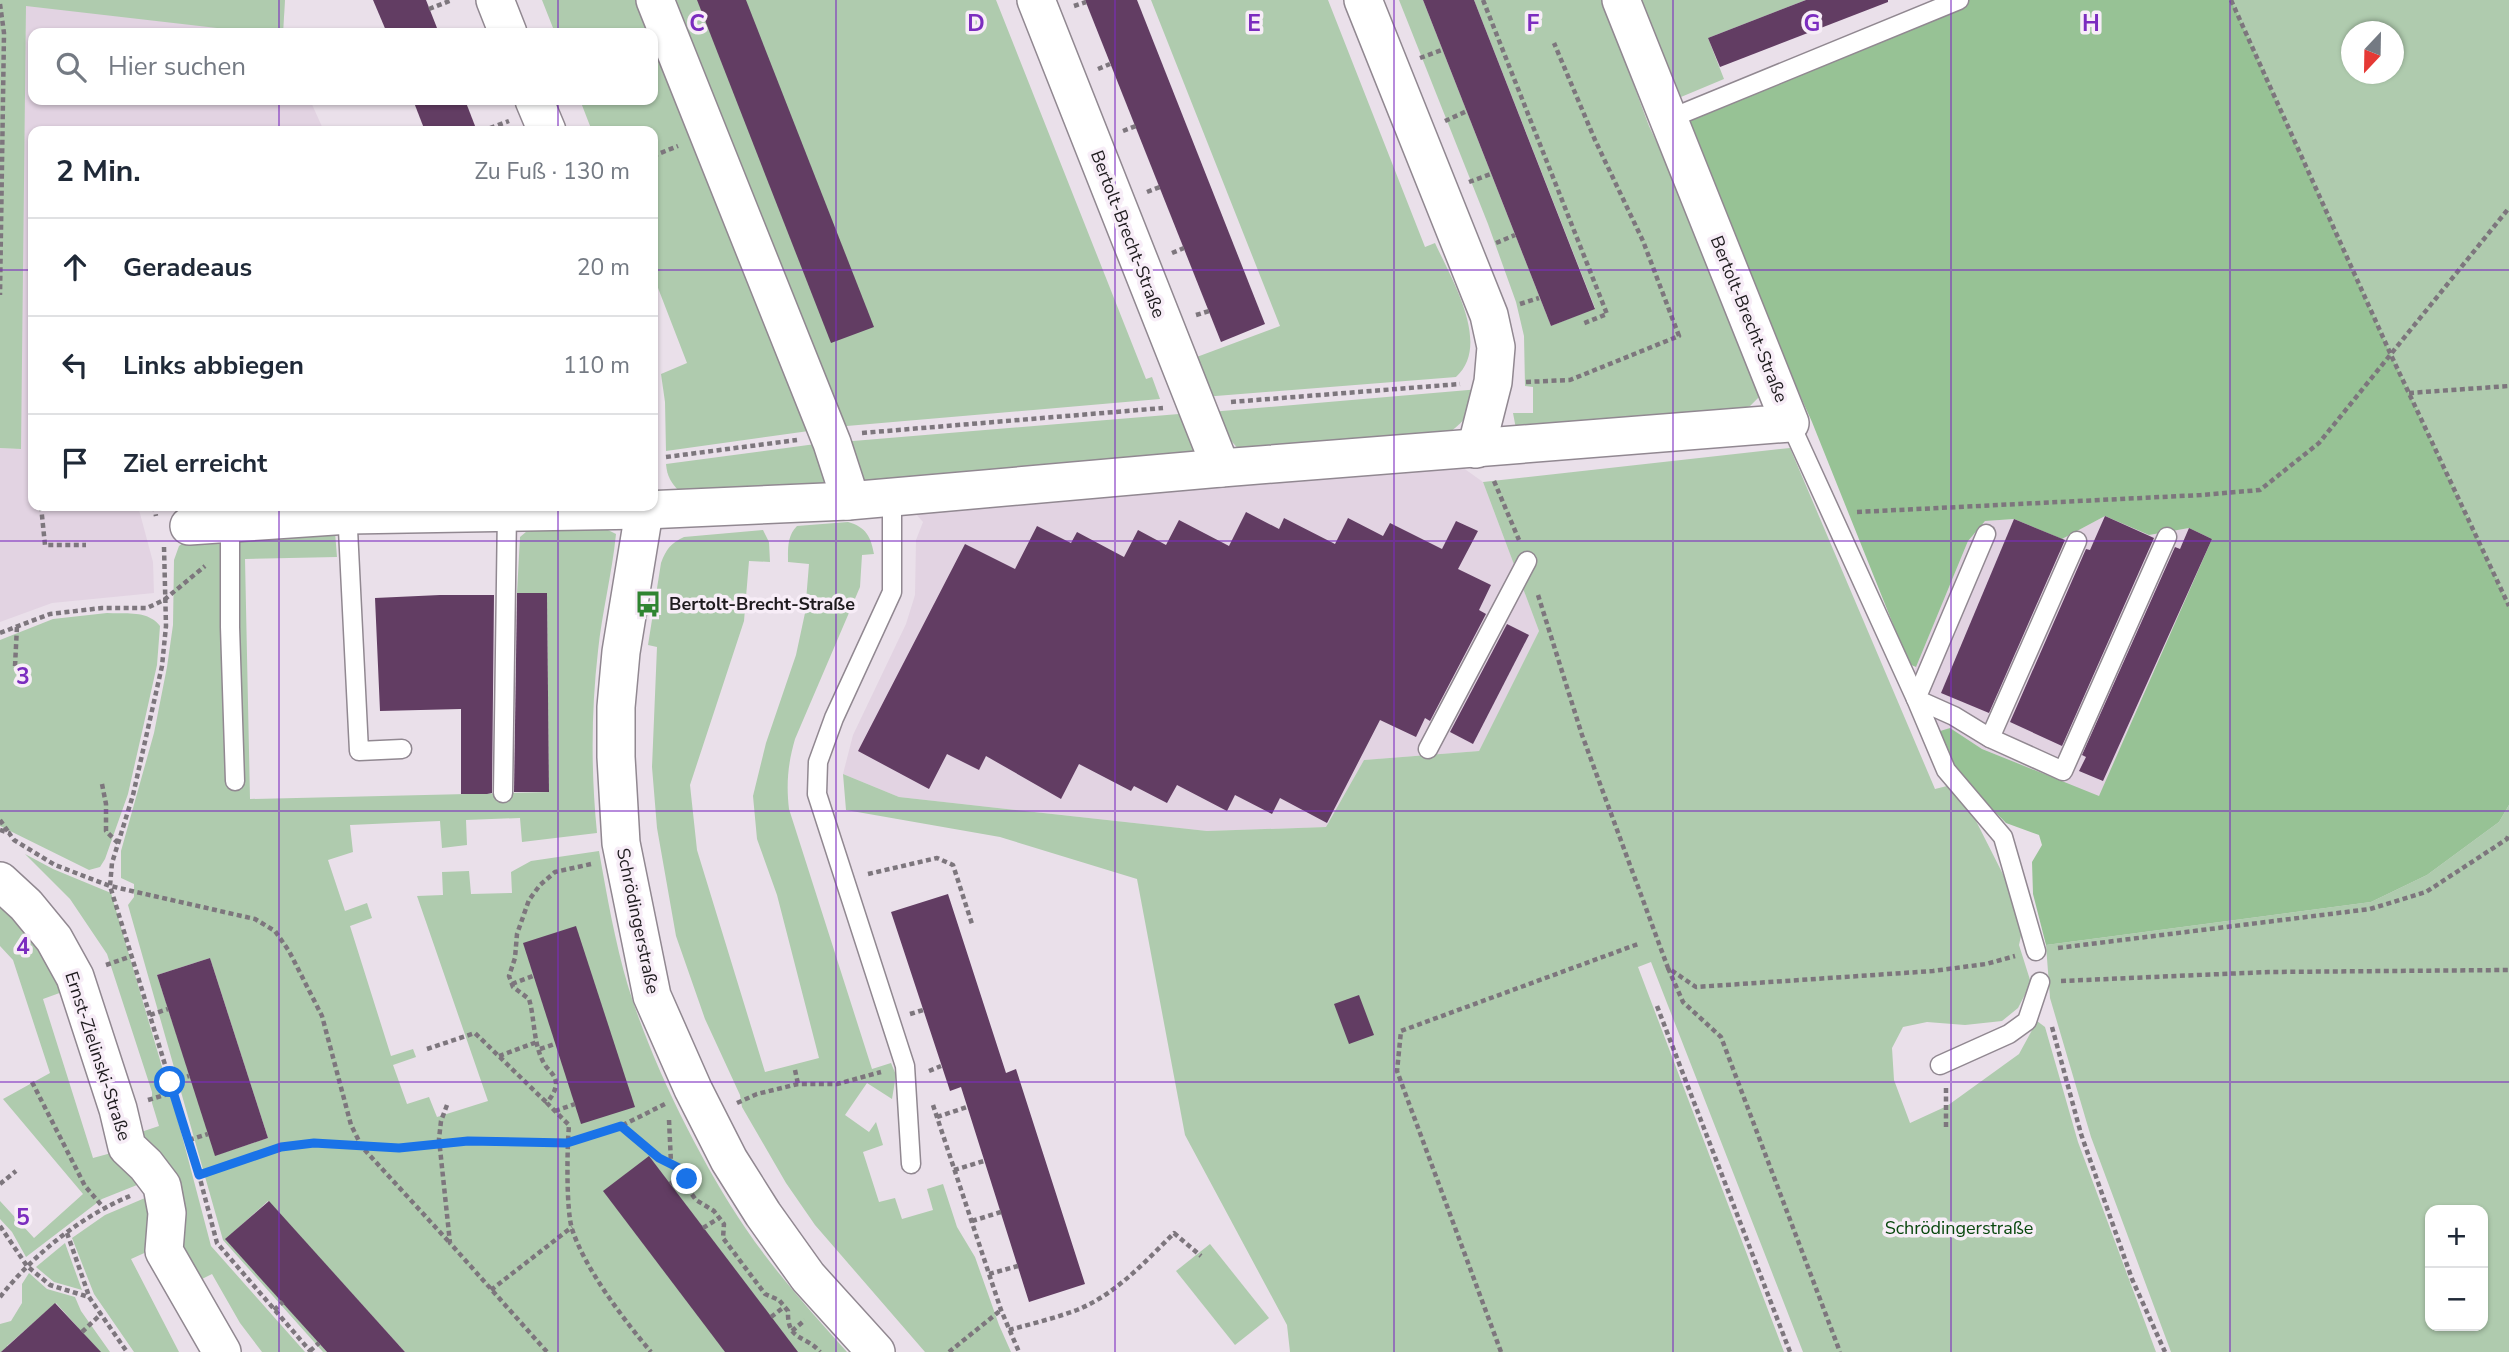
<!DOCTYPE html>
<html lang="de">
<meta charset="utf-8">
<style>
:root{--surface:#fff;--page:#f6f6f7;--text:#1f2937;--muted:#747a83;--line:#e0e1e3}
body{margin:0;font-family:"Nunito Sans",sans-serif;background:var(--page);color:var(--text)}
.controls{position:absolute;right:21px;bottom:21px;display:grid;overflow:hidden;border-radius:14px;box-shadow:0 2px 5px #0004}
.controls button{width:63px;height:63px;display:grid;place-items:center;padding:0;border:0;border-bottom:2px solid var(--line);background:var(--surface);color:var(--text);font:35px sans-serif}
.compass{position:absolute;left:2341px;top:21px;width:63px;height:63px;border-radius:50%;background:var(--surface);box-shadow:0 2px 5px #0004;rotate:202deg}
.stop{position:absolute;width:21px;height:21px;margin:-16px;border:5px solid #1a73e8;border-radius:50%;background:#fff}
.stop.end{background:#1a73e8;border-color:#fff;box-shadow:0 2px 7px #0008}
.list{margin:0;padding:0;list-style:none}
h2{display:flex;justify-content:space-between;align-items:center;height:91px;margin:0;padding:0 28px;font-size:30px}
h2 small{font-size:23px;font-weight:400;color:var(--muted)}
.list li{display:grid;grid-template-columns:46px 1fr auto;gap:21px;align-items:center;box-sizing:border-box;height:98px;padding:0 28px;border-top:2px solid var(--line)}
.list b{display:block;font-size:26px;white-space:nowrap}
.list em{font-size:23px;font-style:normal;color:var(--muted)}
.icon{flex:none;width:38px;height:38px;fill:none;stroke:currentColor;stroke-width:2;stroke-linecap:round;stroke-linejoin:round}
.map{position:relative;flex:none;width:2509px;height:1352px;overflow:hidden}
.search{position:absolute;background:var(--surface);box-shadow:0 2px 5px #0004;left:28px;top:28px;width:630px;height:77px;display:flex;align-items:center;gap:18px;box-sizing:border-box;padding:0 24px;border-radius:14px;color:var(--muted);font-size:26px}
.panel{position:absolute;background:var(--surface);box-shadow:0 2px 5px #0004;left:28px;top:126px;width:630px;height:385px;border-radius:14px}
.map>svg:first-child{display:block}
.built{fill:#e2d3e2}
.green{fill:#afcbae;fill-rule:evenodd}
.forest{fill:#97c295}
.building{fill:#623d63}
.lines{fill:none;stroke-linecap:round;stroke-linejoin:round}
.service-casing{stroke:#918891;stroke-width:21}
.minor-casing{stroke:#918891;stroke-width:40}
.path{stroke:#7d767d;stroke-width:4.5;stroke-dasharray:5 3.5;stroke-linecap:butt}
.service{stroke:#fff;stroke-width:18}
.minor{stroke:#fff;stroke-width:37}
.route{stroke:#1a73e8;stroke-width:9}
.grid{fill:none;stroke:#7b2cbf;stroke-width:2;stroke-opacity:0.55}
.labels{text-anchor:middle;stroke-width:7;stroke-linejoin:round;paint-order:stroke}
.street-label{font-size:18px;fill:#1e1b1e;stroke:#f7edf7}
.poi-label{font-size:18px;font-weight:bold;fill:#1e1b1e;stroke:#f7edf7;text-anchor:start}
.park-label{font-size:18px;fill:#09480e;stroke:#f7edf7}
.grid-label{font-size:23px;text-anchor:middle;font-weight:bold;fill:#7b2cbf;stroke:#f7edf7;stroke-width:7;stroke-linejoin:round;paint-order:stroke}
</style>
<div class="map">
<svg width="2509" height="1352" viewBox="0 0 2509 1352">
<rect width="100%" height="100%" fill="#eae0ea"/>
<g class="built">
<polygon points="26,0 285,0 283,33 33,33 33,100 310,100 324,131 33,131 33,506 138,506 153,562 154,593 52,603 0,622 0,448 20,449"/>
<polygon points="1455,462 1483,482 1539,631 1479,751 1364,760 1326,827 1207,831 899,797 843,774 853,735 906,624 915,595 916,540 923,522 916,514 925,509"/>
<polygon points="2105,516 2149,535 2189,528 2212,539 2099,797 1982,749 1951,729 1937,732 1912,676 1968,541 1985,521 2014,519 2062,539"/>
</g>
<g class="green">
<polygon points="0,0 285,0 283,33 260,33 26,6 21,449 0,448"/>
<polygon points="542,0 646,0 816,430 666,451 665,402 661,374 687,363 653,275 653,131 592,131 580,100 653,100 653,33 555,33"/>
<polygon points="663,0 996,0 1146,379 1152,377 1160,399 835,427"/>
<path d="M1151,0H1328L1425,247L1435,243C1451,278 1492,345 1456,377L1203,397L1194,358L1280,326Z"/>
<polygon points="1399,0 1423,0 1551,326 1595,308 1474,0 1602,0 1649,126 1759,359 1760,396 1750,406 1729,414 1516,429 1513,413 1533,413 1533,387 1525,386 1524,336 1516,302 1488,224"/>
<polygon points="1630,0 1806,0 1708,38 1724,79 1669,102"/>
<path d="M2231,0H2509V606L2391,355ZM2352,32H2394V74H2352Z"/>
<path d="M1480,389C1474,408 1466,420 1450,432L1242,453L1224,433L1210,412Z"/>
<polygon points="1191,413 1199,444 1194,457 866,485 841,442"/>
<path d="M823,443L827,488L679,491C671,483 667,476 666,464Z"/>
<polygon points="1790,448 1935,789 1947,786 1975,819 2014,896 2022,931 2019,945 2031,983 2018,1008 2002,1021 1965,1025 1927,1022 1903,1027 1892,1048 1894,1080 1910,1123 1947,1106 2019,1054 2037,1021 2045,1027 2078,1142 2156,1352 1803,1352 1651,962 1638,967 1784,1352 1290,1352 1287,1325 1185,1135 1137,879 1000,837 846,810 843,774 899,797 1207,831 1326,827 1364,760 1479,751 1539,631 1483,482"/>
<path d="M848,522C866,527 871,537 874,554L862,555L860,587L795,739C788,763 786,784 789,809L872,1069L891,1063L896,1075L892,1099L867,1083L845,1115L869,1132L876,1122L883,1145L863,1152L879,1202L895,1198L902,1219L933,1210L927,1189L943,1184L957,1227L975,1257L999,1325L1011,1352H925L815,1225L786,1183L742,1107L740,1095L705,1019L676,936L657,828L652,767L657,647L648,645L661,563C666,549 671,543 684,537L763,530L769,542L770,562L749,561L744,621L690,785L697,850L765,1072L819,1058L777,895L757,839L753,796L766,743L796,655L805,613L809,564L788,562C788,549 787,536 797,526Z"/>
<path d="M603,523L608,530L616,534C612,574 602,612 598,651C591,712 591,773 597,833L522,842L520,818L466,820L467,845L442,848L440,821L350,825L353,852L328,860L345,911L367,903L372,918L350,926L391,1056L413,1049L416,1057L393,1065L407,1104L429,1097L437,1117L488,1101L417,896L443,895L442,872L469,871L471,894L512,893L511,872L531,861L599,851C607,896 615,942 628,986C652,1064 700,1161 746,1229C776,1273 812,1313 847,1352H405L268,1201L226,1239L327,1352H323L223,1240L128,905L134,897V884L121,878V851L154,733L167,667L173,625L174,560L179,546L190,537L335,532L337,557L245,559L250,799L549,792L547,593H517L520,537L533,526ZM210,958L268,1138L216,1155L157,975Z"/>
<path d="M107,613C126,614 148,610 160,626L157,665L142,732L128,794L105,859L100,867L89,870L0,826V640L53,619Z"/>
<path d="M2509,805V1352H2171L2091,1137L2050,998L2046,945L2371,902L2427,875L2499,822ZM2430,1210H2483V1326H2430Z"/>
<polygon points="25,854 53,869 111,893 180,1128 211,1246 305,1352 262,1352 240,1323 212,1274 192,1284 183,1245 185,1210 161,1157 141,1132 159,1126 152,1103 152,1092 107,954 70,899"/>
<polygon points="0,903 40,942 65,991 43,999 93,1158 115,1152 147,1181 102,1199 26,1257 12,1232 0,1219 0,1201 34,1238 83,1194 3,1099 50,1073 13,960 0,946"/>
<polygon points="152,1195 151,1250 131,1259 179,1352 134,1352 94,1294 72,1238 105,1215"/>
<polygon points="65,1243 82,1290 54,1282 36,1267"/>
<polygon points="1210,1244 1269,1318 1235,1345 1176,1271"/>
<polygon points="29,1273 47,1289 75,1297 81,1311 110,1352 100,1352 56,1303 7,1346 12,1352 0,1352 0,1324 11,1321 22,1303 22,1284"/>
</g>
<polygon class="forest" points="1963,0 2231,0 2391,355 2509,606 2509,805 2499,822 2427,875 2371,902 2046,945 2033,894 2032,862 2042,845 2039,835 2006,823 1952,768 1937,732 1950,728 1982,749 2099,796 2212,539 2189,528 2149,535 2105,516 2062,539 2014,519 1985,521 1968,541 1916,667 1909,664 1812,422 1677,121"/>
<g class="building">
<polygon points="373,0 426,0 439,33 387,33"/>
<polygon points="697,0 746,0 874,327 831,343"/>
<polygon points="1085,0 1137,0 1265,324 1221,342"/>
<polygon points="1423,0 1474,0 1595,309 1551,326"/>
<polygon points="1806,0 1888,0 1888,2 1720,67 1708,38"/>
<polygon points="413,100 465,100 477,131 425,131"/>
<polygon points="1246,512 1279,529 1284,518 1335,544 1348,518 1383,536 1390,523 1442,549 1456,521 1478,531 1458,569 1491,585 1479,610 1486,614 1430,721 1425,718 1416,737 1380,720 1327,823 1280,798 1272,814 1235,795 1227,811 1177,785 1167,803 1134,786 1131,791 1079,764 1061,799 986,756 979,770 947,754 929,789 858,751 965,544 1015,569 1037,526 1071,543 1077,532 1124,557 1138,530 1166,545 1179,520 1229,546"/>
<polygon points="2105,516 2154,538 2062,746 2010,722 2086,549 2090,550"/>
<polygon points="2014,519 2065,540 1989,713 1941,693"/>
<polygon points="2189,528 2212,539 2103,781 2079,771 2086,757 2082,755 2175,547 2180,549"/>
<polygon points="517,593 547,593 549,792 514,792"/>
<polygon points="440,595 494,595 492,793 487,794 461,794 461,709 380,711 375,598"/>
<polygon points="1507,624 1529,635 1473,744 1450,732"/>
<polygon points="948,894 1006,1073 1016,1069 1085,1284 1029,1302 961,1087 950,1091 891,912"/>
<polygon points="576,926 635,1107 581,1124 523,943"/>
<polygon points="210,958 268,1138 215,1156 157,975"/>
<polygon points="1359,995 1374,1035 1349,1044 1334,1004"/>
<polygon points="649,1156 738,1273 798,1352 725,1352 603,1191"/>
<polygon points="269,1201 405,1352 327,1352 225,1239"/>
<polygon points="55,1303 101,1352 1,1352"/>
</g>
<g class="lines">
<g class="service-casing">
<g id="service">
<polyline points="1669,119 1959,0"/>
<polyline points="1790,423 1916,699 1946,770 2003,837 2036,951"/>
<polyline points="892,498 892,592 834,718 818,762 817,794 905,1066 911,1164"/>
<polyline points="347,509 359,751 402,749"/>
<polyline points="230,518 230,627 235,781"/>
<polyline points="1986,534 1916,699 1954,716 1990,738 2063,771 2167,537"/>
<polyline points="1990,738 2077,541"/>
<polyline points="1428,749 1527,561"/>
<polyline points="503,793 507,511"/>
<polyline points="1940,1065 2009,1034 2027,1021 2040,982"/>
</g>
</g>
<g class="minor-casing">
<g id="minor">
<polyline points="495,0 508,33"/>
<polyline points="655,0 832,443 846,486 848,501"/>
<polyline points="1036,0 1221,468"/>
<polyline points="1363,0 1489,315 1496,347 1493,382 1476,449"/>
<polyline points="534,100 547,131"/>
<polyline points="645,506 621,652 616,707 616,757 621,843 652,996 693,1089 729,1160 763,1214 808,1277 876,1352"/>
<polyline points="189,526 349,515 645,510 848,501 1221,468 1790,423 1621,0"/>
<polyline points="0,881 26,905 54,939 75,977 118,1109 127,1147 146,1165 162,1186 167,1213 164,1251 222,1352"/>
</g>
</g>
<g class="path">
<polyline points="1483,0 1607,314 1582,324"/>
<polyline points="2231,0 2391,355 2509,606"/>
<polyline points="0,4 4,33 0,295"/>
<polyline points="1074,6 1086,2"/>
<polyline points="429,9 452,0"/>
<polyline points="1420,58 1442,50"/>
<polyline points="1098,69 1110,64"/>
<polyline points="1445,121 1467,111"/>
<polyline points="482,131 509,121"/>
<polyline points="1123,131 1136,126"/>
<polyline points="653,156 678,146"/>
<polyline points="1469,182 1491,174"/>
<polyline points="1147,192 1160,187"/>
<polyline points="1496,243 1515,235"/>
<polyline points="1172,253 1184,248"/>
<polyline points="1520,304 1539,298"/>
<polyline points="1196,315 1209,311"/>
<polyline points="1526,382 1570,380 1679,336 1643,241 1595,140 1554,43"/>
<polyline points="2409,393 2509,386"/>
<polyline points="1231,402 1460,384"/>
<polyline points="862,433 1163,408"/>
<polyline points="666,457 797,440"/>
<polyline points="1494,481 1519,540"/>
<polyline points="41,506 45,545 86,545"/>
<polyline points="154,506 156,516"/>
<polyline points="1857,512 2201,495 2260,490 2319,443 2509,208"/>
<polyline points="164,547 166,626 162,666 133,795 112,863 110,886 199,1175 217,1243 311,1352"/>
<polyline points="1538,595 1582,735 1668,968 1696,987 1933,971 1986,964 2015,956"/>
<polyline points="0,633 50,614 102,608 147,608 164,600 205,566"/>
<polyline points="15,666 17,626"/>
<polyline points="102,784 106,804 106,831 118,843"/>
<polyline points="0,820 9,833"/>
<polyline points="0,830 9,833 14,840 55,865 110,886 255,919 275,931 289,951 322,1016 351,1125 362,1147 450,1243"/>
<path d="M591,864L555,872L540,885L529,900L517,934L515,958L509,976L513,987L529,999C535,1019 533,1046 545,1065C549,1071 555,1074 556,1083C556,1091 551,1097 547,1103L569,1125C567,1148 566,1209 572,1229C585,1269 624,1320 651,1352"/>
<polyline points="868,874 937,858 953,865 972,924"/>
<polyline points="2058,948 2370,909 2426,892 2507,839 2509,834"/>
<polyline points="106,965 132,956"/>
<polyline points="1668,968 1683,1002 1721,1037 1840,1352"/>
<polyline points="2061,981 2268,972 2509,970"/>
<polyline points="512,984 533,976"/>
<polyline points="1657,1006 1790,1352"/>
<polyline points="910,1014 923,1010"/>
<polyline points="150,1015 168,1009"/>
<polyline points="2052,1027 2081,1134 2132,1279 2165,1352"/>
<polyline points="427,1049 475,1033 547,1103"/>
<polyline points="540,1049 555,1044"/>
<polyline points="499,1056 537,1042"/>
<polyline points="795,1070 798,1084"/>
<polyline points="929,1071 941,1066"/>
<polyline points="32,1082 85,1186 103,1207"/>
<polyline points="171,1082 189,1076"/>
<polyline points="1946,1088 1946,1129"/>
<polyline points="148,1100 174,1092"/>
<polyline points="737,1103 757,1094 798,1084 837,1084 881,1072"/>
<polyline points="447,1105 441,1121 439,1139 450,1243 547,1352"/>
<polyline points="933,1105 1001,1310 1019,1352"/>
<polyline points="555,1111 575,1104"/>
<polyline points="937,1117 967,1107"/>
<polyline points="669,1120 671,1163"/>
<path d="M621,1126L659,1158L679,1168L686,1179L688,1189L696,1200L714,1211L724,1224L723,1238L765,1294L779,1300L788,1311C787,1342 805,1334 820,1352"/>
<polyline points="189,1140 208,1134"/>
<polyline points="954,1170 984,1161"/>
<polyline points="197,1175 281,1147 314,1143 399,1148 468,1141 567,1143 619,1127 665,1104"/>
<polyline points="0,1184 16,1171"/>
<polyline points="670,1184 683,1174"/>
<polyline points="972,1221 1001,1212"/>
<polyline points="0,1226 27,1266 50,1285 89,1297 127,1352"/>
<polyline points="703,1228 719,1218"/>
<polyline points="67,1233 89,1296"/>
<polyline points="989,1274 1018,1266"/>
<polyline points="491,1290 572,1227"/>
<path d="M0,1297C34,1254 80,1217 130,1196"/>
<polyline points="274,1310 283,1302"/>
<polyline points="771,1317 784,1307"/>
<path d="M1009,1330C1031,1324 1055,1318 1077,1310C1116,1294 1145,1262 1174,1233L1201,1256"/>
<polyline points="792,1331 805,1320"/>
<polyline points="82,1332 101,1314"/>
<polyline points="310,1351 319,1343"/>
<polyline points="949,1352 1001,1310"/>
<polyline points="1501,1352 1397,1071 1401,1031 1638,944"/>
</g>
<use href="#service" class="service"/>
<use href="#minor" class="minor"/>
</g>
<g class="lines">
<polyline class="route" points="170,1082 199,1175 281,1147 314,1143 399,1148 468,1141 567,1143 621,1126 659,1158 679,1168 687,1179"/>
</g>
<path class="grid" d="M279,0V33M558,0V33M836,0V1352M1115,0V1352M1394,0V1352M1673,0V1352M1951,0V1352M2230,0V1352M279,100V131M558,100V131M0,270H33M653,270H2509M279,506V1352M558,506V1352M0,541H2509M0,811H2509M0,1082H2509"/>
<defs>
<g id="bus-bare" transform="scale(2.1)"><path d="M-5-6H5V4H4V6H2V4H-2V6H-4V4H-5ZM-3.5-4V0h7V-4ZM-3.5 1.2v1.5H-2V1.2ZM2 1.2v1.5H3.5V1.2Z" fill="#2f8431" stroke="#f7edf7" stroke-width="2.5" paint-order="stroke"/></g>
</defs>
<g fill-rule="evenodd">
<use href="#bus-bare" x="648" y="604"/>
</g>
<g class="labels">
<g class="street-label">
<text transform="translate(1128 234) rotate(69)" y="6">Bertolt-Brecht-Straße</text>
<text transform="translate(1749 319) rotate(68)" y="6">Bertolt-Brecht-Straße</text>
<text transform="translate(638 921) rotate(78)" y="6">Schrödingerstraße</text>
<text transform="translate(98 1056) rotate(72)" y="6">Ernst-Zielinski-Straße</text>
</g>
<g class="poi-label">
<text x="669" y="610">Bertolt-Brecht-Straße</text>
</g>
<g class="park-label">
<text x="1959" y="1234">Schrödingerstraße</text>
</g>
</g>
<g class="grid-label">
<text x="697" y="31">C</text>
<text x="976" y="31">D</text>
<text x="1254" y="31">E</text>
<text x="1533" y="31">F</text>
<text x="1812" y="31">G</text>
<text x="2091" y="31">H</text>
<text x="23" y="684">3</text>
<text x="23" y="954">4</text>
<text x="23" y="1225">5</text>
</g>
</svg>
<div class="controls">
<button>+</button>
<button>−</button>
</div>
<svg class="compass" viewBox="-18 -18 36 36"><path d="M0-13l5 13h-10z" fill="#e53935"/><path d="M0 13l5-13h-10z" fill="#747a83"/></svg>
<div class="stop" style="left:170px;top:1082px"></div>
<div class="stop end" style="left:687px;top:1179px"></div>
<div class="search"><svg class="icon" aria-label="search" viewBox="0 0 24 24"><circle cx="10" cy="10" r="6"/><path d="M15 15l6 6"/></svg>Hier suchen</div>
<section class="panel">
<h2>2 Min.<small>Zu Fuß · 130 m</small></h2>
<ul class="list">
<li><svg class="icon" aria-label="ahead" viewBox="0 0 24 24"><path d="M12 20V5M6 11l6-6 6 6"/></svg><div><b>Geradeaus</b></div><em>20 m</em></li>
<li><svg class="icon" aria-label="left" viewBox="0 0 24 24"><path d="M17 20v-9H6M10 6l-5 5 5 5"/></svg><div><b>Links abbiegen</b></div><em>110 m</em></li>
<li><svg class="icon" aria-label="arrive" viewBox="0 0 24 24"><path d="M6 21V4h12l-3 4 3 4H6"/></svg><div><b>Ziel erreicht</b></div></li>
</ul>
</section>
</div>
